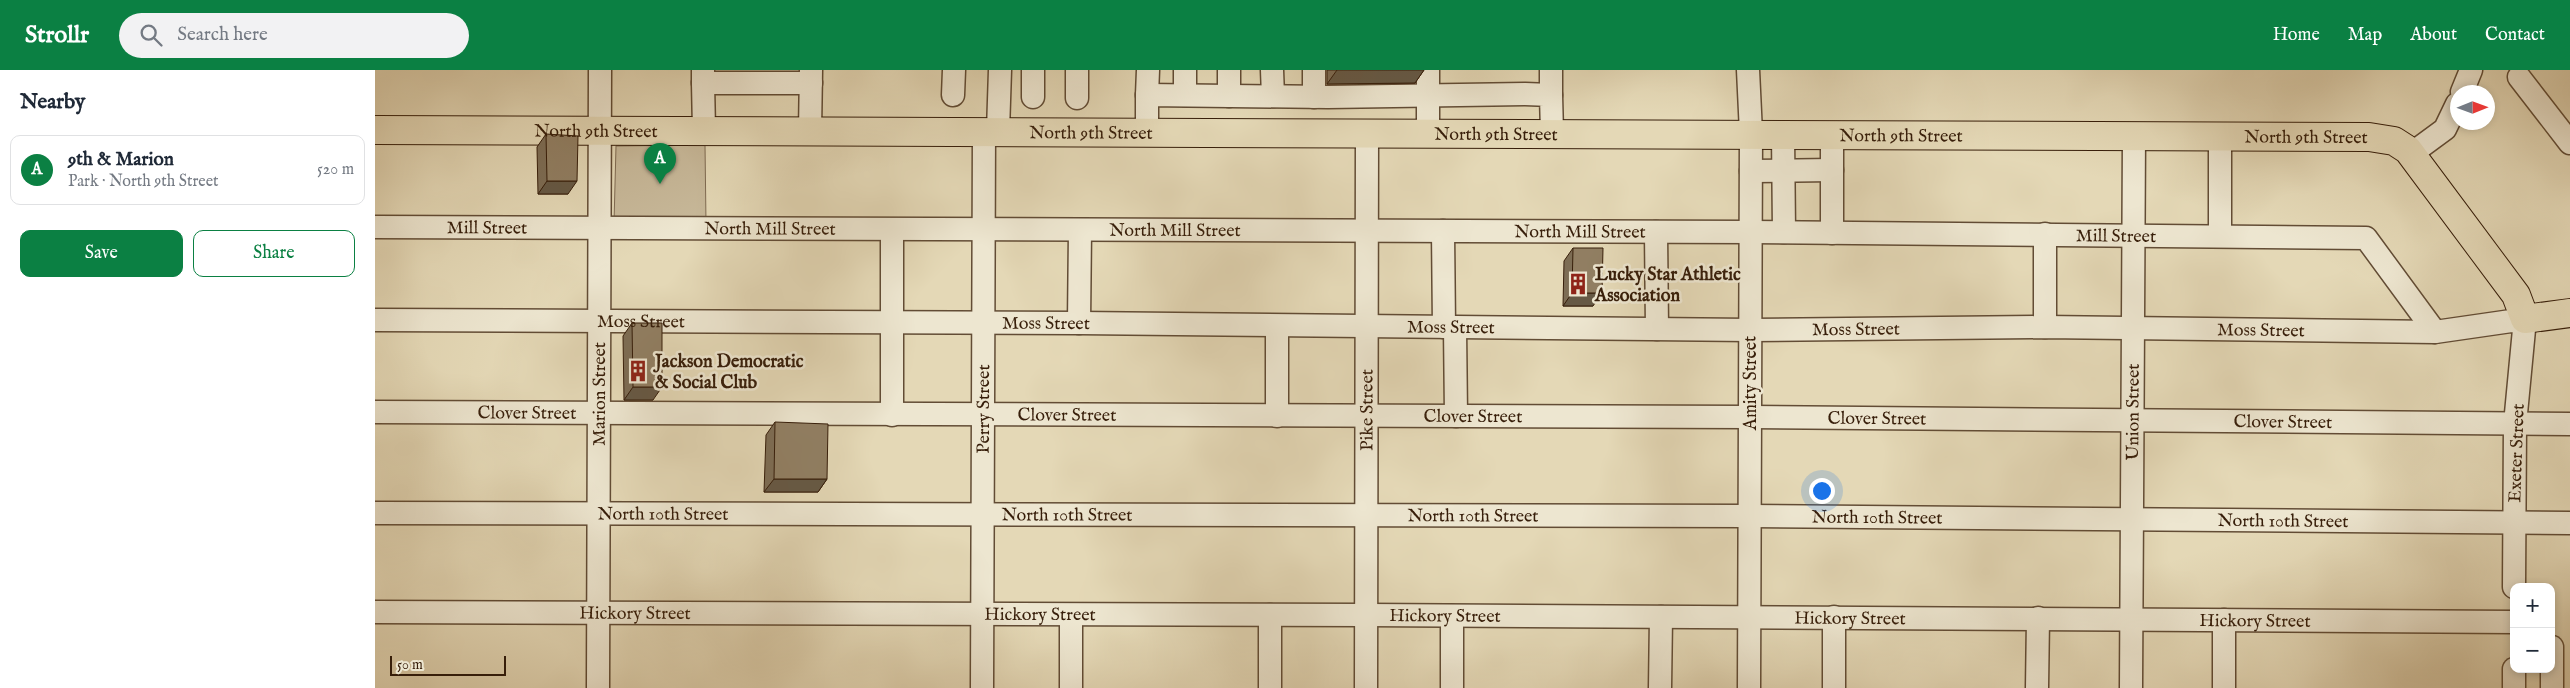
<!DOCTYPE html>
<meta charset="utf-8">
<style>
:root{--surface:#fff;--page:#f2f2f3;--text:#1f2937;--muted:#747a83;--line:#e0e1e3;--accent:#0b8043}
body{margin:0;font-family:"IM FELL English",serif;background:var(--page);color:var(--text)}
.controls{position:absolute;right:15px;bottom:15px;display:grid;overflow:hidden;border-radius:10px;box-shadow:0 2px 8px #0003}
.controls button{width:45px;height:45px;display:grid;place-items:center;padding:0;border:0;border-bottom:1px solid var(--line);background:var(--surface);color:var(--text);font:25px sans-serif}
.compass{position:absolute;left:2075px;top:15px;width:45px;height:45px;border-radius:50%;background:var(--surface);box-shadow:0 2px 8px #0003;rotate:89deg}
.scale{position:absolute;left:15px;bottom:12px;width:116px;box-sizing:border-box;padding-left:5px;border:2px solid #371e0a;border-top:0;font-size:14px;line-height:18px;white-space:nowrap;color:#371e0a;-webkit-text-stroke:4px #ede6d0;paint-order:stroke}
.you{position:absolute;left:1446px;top:420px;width:18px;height:18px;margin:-12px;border:4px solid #fff;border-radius:50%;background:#1a73e8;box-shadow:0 0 0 8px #1a73e833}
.badge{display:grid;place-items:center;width:32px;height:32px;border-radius:50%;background:var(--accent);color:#fff;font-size:16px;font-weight:700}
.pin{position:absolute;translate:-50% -41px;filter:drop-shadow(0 1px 2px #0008)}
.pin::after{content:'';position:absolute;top:26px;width:18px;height:15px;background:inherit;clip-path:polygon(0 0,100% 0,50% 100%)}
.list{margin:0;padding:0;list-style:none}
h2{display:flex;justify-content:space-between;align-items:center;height:65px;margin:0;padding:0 20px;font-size:21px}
h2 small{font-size:16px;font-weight:400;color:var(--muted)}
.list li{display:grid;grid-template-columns:32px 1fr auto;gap:15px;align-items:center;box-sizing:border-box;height:70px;margin:0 10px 10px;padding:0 10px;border:1px solid var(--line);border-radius:10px}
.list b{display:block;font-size:19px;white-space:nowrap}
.list p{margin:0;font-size:16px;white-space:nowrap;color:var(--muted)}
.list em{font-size:16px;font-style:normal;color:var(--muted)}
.actions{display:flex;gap:10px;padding:15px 20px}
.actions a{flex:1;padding:11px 0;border:1px solid var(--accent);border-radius:10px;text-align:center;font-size:18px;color:var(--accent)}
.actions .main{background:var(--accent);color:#fff}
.icon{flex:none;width:28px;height:28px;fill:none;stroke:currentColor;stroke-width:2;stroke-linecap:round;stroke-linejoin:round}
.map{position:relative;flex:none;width:2195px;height:618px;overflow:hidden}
header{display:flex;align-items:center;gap:30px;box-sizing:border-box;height:70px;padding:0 25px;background:var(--accent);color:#fff}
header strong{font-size:24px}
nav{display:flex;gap:28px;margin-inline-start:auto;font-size:18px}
.search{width:350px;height:45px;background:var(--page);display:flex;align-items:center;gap:12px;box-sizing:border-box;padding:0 18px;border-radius:28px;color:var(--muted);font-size:19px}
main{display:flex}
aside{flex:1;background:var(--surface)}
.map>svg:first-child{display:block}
.green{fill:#c7b899;stroke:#7f6b52}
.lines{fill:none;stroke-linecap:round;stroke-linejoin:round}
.minor-casing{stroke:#624c35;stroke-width:25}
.major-casing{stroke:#371e0a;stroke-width:30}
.minor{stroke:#ede6d0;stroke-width:22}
.major{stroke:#e4d8b6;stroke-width:28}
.wall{fill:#7d6d55;stroke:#371e0a}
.shaded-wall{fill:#665945;stroke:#371e0a}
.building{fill:#917f63;stroke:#371e0a}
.labels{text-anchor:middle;stroke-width:5;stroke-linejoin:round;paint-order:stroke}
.street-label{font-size:18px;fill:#371e0a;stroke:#ede6d0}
.poi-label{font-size:18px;font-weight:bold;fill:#371e0a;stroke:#ede6d0;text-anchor:start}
</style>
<header>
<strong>Strollr</strong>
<div class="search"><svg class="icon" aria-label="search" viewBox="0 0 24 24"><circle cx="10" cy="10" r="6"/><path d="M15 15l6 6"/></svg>Search here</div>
<nav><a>Home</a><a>Map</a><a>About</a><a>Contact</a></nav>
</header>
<main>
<aside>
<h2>Nearby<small></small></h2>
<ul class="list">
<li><span class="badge">A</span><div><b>9th &amp; Marion</b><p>Park · North 9th Street</p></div><em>520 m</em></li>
</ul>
<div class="actions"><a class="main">Save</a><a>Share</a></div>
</aside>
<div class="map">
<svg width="2195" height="618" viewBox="0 0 2195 618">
<rect width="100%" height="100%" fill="#e4d8b6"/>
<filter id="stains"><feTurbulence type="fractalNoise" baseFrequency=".004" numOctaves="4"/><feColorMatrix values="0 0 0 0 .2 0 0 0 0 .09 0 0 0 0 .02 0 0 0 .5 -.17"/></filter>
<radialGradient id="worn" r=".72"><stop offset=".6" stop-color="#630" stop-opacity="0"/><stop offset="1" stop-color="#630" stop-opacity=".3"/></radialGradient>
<polygon class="green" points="330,75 331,153 239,153 241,76"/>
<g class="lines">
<g class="minor-casing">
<g id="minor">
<polyline points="328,0 328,13 436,13"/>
<polyline points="658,0 658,27"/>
<polyline points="702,0 702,28"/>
<polyline points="854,0 854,26"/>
<polyline points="897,0 898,26"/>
<polyline points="939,0 939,27"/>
<polyline points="1053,0 1053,62"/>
<polyline points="1176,0 1176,25"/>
<polyline points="1373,0 1376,63 1374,618"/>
<polyline points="2144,7 2195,73"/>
<polyline points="328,13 329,60"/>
<polyline points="2087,22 2096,0"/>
<polyline points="578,25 579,0"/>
<polyline points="772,25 773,0"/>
<polyline points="810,25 810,0"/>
<polyline points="435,61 436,0"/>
<polyline points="623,61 625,0"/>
<polyline points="772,62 772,25 953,27 1150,24 1176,25 1177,63"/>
<polyline points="1408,64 1409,162"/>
<polyline points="1457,64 1457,163"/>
<polyline points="1845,66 1845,166"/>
<polyline points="2036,84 2070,59 2082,34"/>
<polyline points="1376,101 1457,100"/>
<path id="s1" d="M0,157L1376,162L1991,168L2060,262"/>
<polyline points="1068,161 1069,257"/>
<polyline points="1281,162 1282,259"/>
<path id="s2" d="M0,250L704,253L1376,260L1670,257L2060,262L2150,249L2140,354L2139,517"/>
<polyline points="704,253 705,160"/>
<polyline points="902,256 902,346"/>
<polyline points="1670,257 1670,164"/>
<polyline points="1080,258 1081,346"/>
<path id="s3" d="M0,342L1375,347L2195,354"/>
<polyline points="517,345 517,160"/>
<path id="s4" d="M0,443L1375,446L2195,453"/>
<path id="s5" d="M0,542L992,545L2139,552"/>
<polyline points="895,545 895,618"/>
<path id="s6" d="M223,618L225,0"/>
<path id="s7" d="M607,618L609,61"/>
<polyline points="696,618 696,545"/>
<path id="s8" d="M991,618L992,62"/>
<polyline points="1077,618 1077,546"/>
<polyline points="1285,618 1286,547"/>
<polyline points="1459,618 1459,547"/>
<polyline points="1662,618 1663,548"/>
<path id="s9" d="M1756,618L1759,66"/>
<polyline points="1849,618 1849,550"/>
<polyline points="2139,618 2139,599"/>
<polyline points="2177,618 2177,577"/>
</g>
</g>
<g class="major-casing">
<g id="major">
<path id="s10" d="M0,60L1994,67L2019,71L2033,80L2141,225L2150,249L2195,243"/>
</g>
</g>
<use href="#minor" class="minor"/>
<use href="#major" class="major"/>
</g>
<g class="wall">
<polygon points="952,0 1049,0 1040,13 952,14"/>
<polygon points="171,64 193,124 163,124 162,77"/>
<polygon points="1198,178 1218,236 1188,236 1189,191"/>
<polygon points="257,253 278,330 249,330 248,266"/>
<polygon points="400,352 452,409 443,422 389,422 391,365"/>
</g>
<g class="shaded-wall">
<polygon points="962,0 1049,0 1040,13 952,14"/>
<polygon points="172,111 202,111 193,124 163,124"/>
<polygon points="1197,223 1227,223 1218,236 1188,236"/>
<polygon points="258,317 287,317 278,330 249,330"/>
<polygon points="399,409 452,409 443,422 389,422"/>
</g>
<g class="building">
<polygon points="171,64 203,66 202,111 172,111"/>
<polygon points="1198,178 1228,178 1227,223 1197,223"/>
<polygon points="257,253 287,253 287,317 258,317"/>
<polygon points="400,352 453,354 452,409 399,409"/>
</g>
<defs>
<g id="building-bare" transform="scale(1.725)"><path d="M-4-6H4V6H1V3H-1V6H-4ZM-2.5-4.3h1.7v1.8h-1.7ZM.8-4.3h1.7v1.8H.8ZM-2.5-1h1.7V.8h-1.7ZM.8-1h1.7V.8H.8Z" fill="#8f2418" stroke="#ede6d0" stroke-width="2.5" paint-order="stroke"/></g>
</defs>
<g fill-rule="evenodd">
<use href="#building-bare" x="1203" y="214"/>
<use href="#building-bare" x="263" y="301"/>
</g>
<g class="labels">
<g class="street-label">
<text dy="6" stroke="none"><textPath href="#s10" startOffset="221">North 9th Street</textPath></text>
<text dy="6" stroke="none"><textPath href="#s10" startOffset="716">North 9th Street</textPath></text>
<text dy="6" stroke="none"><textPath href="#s10" startOffset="1121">North 9th Street</textPath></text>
<text dy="6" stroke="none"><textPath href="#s10" startOffset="1526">North 9th Street</textPath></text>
<text dy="6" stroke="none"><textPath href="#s10" startOffset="1931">North 9th Street</textPath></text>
<text dy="6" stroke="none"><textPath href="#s1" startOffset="112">Mill Street</textPath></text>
<text dy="6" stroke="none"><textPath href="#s1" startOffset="395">North Mill Street</textPath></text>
<text dy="6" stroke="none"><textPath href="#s1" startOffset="800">North Mill Street</textPath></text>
<text dy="6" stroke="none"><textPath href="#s1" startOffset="1205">North Mill Street</textPath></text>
<text dy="6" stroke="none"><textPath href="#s1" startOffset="1741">Mill Street</textPath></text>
<text dy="6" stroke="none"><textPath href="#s2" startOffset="266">Moss Street</textPath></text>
<text dy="6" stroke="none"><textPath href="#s2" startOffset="671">Moss Street</textPath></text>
<text dy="6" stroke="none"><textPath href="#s2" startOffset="1076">Moss Street</textPath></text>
<text dy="6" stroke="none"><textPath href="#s2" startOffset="1481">Moss Street</textPath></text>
<text dy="6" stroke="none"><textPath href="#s2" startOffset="1886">Moss Street</textPath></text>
<text transform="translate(1375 313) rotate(-90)" y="6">Amity Street</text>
<text dy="6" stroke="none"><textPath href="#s6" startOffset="294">Marion Street</textPath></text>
<text dy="6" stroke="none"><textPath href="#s7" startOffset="279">Perry Street</textPath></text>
<text dy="6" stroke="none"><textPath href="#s8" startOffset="278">Pike Street</textPath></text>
<text dy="6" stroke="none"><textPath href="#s9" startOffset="276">Union Street</textPath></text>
<text dy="6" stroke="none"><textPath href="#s3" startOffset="152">Clover Street</textPath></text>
<text dy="6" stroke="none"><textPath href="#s3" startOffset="692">Clover Street</textPath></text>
<text dy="6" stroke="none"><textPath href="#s3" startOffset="1098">Clover Street</textPath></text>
<text dy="6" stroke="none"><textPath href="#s3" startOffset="1502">Clover Street</textPath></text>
<text dy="6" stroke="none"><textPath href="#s3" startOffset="1908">Clover Street</textPath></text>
<text transform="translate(2141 383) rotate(-88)" y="6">Exeter Street</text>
<text dy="6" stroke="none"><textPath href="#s4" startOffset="288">North 10th Street</textPath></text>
<text dy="6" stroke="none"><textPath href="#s4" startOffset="692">North 10th Street</textPath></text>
<text dy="6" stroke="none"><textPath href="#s4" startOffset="1098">North 10th Street</textPath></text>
<text dy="6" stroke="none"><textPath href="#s4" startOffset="1502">North 10th Street</textPath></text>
<text dy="6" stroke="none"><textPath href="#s4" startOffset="1908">North 10th Street</textPath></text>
<text dy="6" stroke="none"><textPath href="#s5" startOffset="260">Hickory Street</textPath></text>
<text dy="6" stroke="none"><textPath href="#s5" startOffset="665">Hickory Street</textPath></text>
<text dy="6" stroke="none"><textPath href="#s5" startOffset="1070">Hickory Street</textPath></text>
<text dy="6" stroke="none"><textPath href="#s5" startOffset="1475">Hickory Street</textPath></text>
<text dy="6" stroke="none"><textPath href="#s5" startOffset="1880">Hickory Street</textPath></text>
</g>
<g class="poi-label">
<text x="1220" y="210">Lucky Star Athletic<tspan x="1220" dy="21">Association</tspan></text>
<text x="280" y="297">Jackson Democratic<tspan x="280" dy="21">&amp; Social Club</tspan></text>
</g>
</g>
<rect width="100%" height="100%" filter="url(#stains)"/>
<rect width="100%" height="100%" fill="url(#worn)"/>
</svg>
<div class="controls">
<button>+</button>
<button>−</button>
</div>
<svg class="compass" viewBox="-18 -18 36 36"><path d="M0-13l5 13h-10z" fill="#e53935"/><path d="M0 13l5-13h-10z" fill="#747a83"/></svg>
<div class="scale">50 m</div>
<div class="you"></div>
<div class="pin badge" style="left:285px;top:114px">A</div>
</div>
</main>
